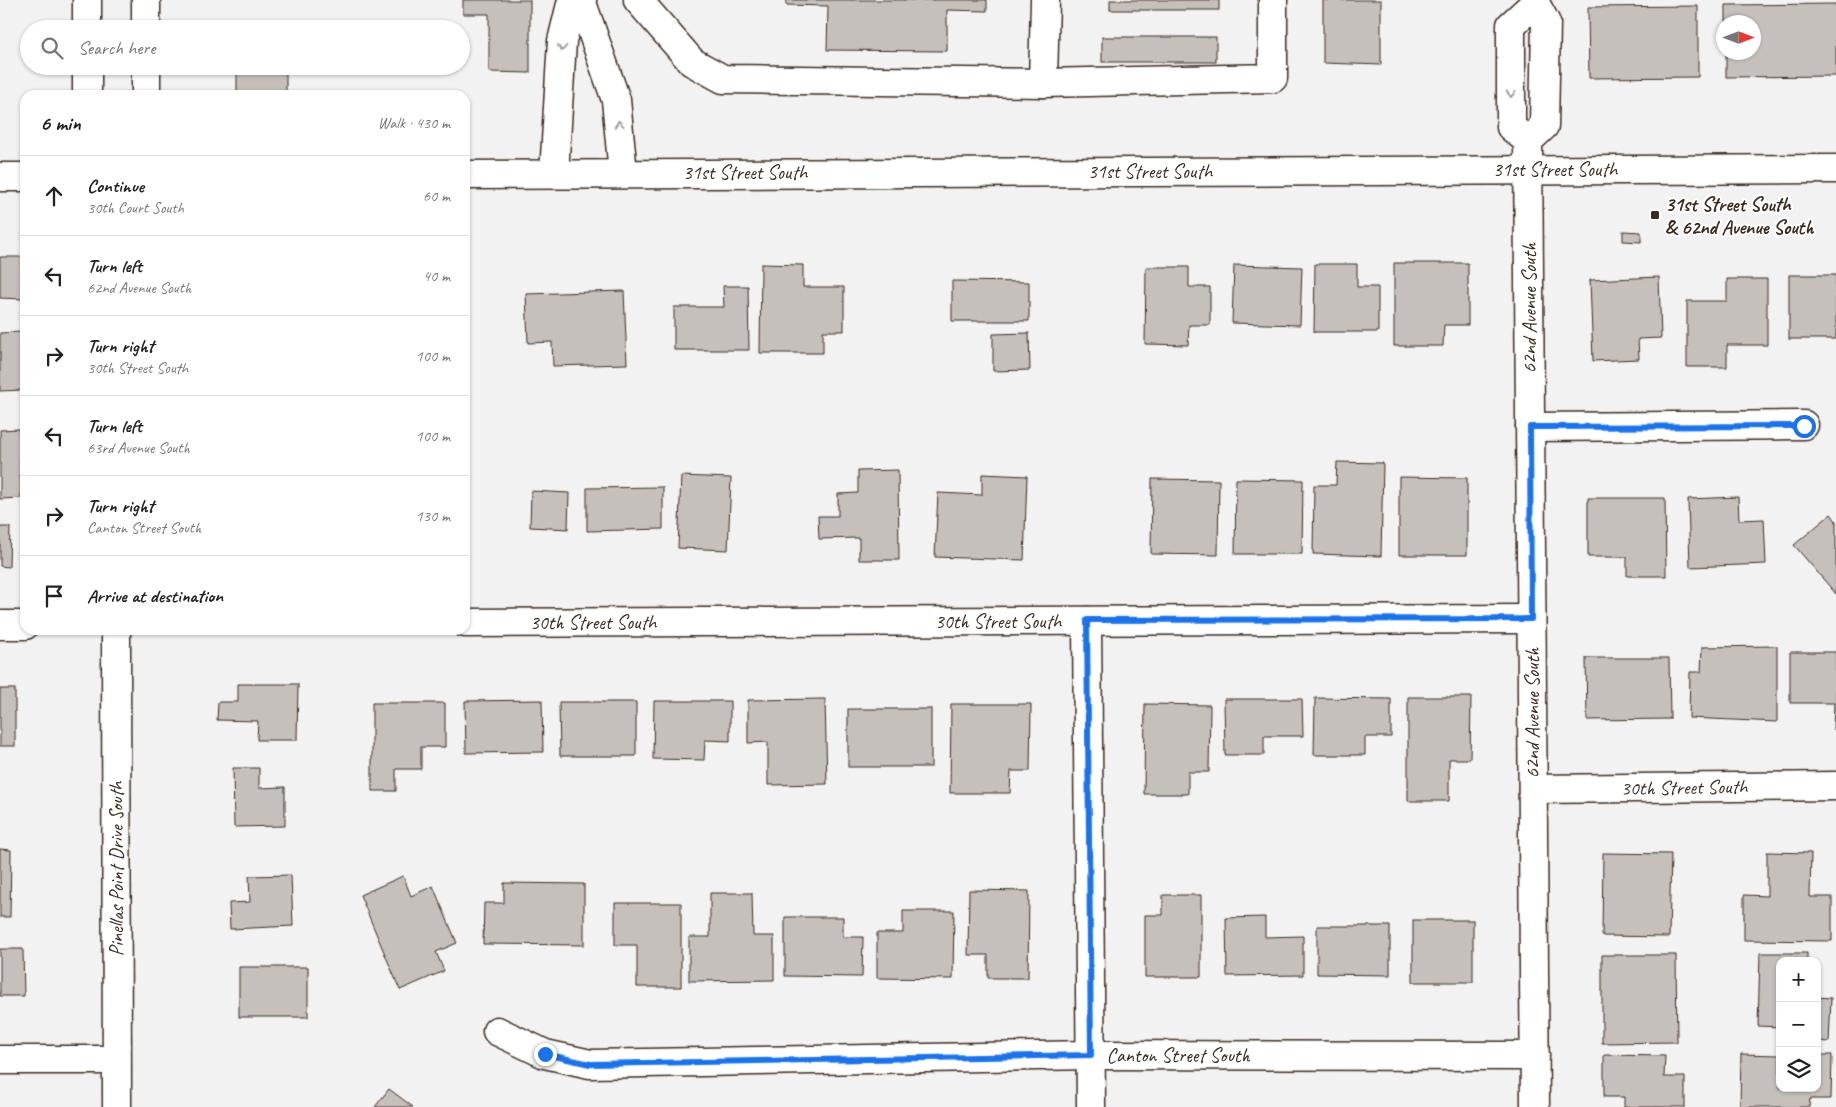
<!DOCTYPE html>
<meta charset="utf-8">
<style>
:root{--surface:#fff;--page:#f6f6f6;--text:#222;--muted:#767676;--line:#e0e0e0}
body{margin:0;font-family:Caveat,sans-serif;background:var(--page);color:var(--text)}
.controls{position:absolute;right:15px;bottom:15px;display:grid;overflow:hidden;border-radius:10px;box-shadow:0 1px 4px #0004}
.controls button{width:45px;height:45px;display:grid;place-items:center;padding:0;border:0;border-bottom:1px solid var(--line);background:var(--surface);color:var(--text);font:25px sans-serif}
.compass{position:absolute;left:1716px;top:15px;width:45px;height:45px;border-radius:50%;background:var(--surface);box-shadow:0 1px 4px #0004;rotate:90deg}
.stop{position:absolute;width:15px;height:15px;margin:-11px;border:4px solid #1a73e8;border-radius:50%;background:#fff}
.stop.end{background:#1a73e8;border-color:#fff;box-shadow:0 1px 5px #0008}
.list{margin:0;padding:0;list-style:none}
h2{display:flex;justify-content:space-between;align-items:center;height:65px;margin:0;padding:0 20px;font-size:21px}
h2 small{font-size:16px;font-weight:400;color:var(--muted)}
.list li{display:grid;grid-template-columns:32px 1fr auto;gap:15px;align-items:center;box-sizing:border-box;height:80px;padding:0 20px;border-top:1px solid var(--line)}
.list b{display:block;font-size:19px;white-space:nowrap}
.list p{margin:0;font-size:16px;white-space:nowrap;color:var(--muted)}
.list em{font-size:16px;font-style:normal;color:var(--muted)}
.icon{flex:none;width:28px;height:28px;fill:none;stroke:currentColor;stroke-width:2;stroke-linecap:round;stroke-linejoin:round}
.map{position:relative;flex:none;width:1836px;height:1107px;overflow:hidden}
.search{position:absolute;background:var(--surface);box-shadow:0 1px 4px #0004;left:20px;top:20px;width:450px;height:55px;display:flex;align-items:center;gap:12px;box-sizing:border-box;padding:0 18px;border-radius:28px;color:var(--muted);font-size:19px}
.panel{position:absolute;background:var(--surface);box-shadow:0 1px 4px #0004;left:20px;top:90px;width:450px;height:545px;border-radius:15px}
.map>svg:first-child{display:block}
.building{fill:#c6c0bd;stroke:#3b2a1e}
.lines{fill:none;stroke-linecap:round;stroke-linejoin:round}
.minor-casing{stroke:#3b2a1e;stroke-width:31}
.minor{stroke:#fff;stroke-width:28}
.oneway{stroke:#a79f9a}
.route{stroke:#1a73e8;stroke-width:6}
.poi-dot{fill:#3b2a1e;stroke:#fff;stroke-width:2}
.labels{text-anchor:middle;stroke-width:4;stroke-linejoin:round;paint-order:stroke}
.street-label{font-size:20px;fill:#3b2a1e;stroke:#fff}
.poi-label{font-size:20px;font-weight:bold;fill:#3b2a1e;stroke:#fff;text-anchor:start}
</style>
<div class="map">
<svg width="1836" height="1107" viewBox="0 0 1836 1107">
<rect width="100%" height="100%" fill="#f3f2f2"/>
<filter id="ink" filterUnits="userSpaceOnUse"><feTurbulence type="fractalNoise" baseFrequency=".02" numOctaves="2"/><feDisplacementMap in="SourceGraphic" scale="10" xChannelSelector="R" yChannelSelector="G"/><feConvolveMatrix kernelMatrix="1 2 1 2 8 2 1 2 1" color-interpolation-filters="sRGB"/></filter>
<g filter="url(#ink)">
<g class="building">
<polygon points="463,0 530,0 530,73 489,72 489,14 463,14"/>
<polygon points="786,0 987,0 987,11 947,10 947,51 827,50 828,6 786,5"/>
<rect x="1110" y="0" width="109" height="10"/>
<polygon points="1323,0 1381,0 1381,65 1323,63"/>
<polygon points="1836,4 1836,76 1726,77 1726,52 1754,52 1754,22 1726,22 1726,5"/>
<polygon points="1698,6 1698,77 1589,78 1588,7"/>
<rect x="1102" y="37" width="114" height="25"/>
<rect x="237" y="66" width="49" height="29"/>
<polygon points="1623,231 1641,232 1641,242 1623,241"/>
<polygon points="0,257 23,257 23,299 0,298"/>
<polygon points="1394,263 1468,263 1468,325 1444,325 1443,346 1394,346"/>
<polygon points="761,264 803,265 803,287 844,287 844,331 823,331 823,353 760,353"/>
<polygon points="1315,264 1357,264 1357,287 1378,287 1378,332 1314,332"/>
<polygon points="1234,265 1302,267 1300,325 1232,323"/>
<polygon points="1146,267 1189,267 1189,287 1210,287 1210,325 1189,325 1188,345 1145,344"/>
<rect x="1789" y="275" width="47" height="64"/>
<polygon points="1659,277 1661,338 1638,339 1639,359 1593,361 1590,280"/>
<polygon points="1727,279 1767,279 1767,345 1727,345 1727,367 1687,367 1687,301 1727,301"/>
<polygon points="952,281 1029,282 1029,321 952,321"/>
<polygon points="723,286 748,286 749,350 674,350 674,307 724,307"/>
<polygon points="624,291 627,364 553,366 552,342 528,343 526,294"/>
<polygon points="22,332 24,390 0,391 0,333"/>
<polygon points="1029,333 1030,370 993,371 993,334"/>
<polygon points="19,429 21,498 0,499 0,430"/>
<polygon points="1337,462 1383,463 1381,556 1313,554 1314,485 1336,485"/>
<polygon points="898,470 899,560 859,560 859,538 819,539 818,516 838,516 838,494 858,493 858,471"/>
<polygon points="982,474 1027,476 1024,560 935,557 938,493 982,495"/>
<polygon points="681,476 731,478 728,550 678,548"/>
<polygon points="1399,477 1467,478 1467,555 1399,555"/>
<polygon points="1152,479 1219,480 1218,555 1151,554"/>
<polygon points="1236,479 1303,480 1302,554 1235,554"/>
<polygon points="663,487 663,529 587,531 587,488"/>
<polygon points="531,491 569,493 568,529 530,527"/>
<polygon points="1738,497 1739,520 1764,519 1766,564 1690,567 1688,499"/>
<polygon points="1588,498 1665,498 1666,576 1627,576 1627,557 1588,557"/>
<polygon points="1831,514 1836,521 1836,594 1794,545"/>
<polygon points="0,527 10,527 9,567 0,566"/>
<polygon points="1777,646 1777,722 1689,718 1690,672 1701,672 1702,647"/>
<polygon points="1790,652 1836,652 1836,729 1833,729 1834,703 1790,703"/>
<polygon points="1586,658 1669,658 1670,719 1587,720"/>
<polygon points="238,684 298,684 297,740 257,740 258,721 217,720 218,702 238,702"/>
<rect x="0" y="689" width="15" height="57"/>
<polygon points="1408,697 1471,697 1470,759 1449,759 1449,801 1408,801"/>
<polygon points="1315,698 1391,699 1391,737 1365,737 1365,755 1314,755"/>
<polygon points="825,699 827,784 768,785 768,742 748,743 748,700"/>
<polygon points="1224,699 1302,699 1303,736 1264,736 1264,755 1225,755"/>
<polygon points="542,700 543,752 466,753 465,701"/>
<polygon points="654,701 730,701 730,741 705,740 704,760 653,759"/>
<polygon points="559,702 636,702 636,756 560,756"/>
<polygon points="372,703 445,703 445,747 421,747 421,769 396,769 396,791 372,791"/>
<polygon points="951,704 1031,704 1030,771 1011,771 1010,793 950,793"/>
<polygon points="1145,704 1210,705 1209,772 1188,772 1188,794 1144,794"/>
<rect x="848" y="709" width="83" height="58"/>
<polygon points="233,768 259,768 259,788 285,787 285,826 234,827"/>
<polygon points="0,849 11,850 10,917 0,917"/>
<polygon points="1767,852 1811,853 1810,897 1832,897 1832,941 1744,940 1744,895 1767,896"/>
<polygon points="1603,853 1671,854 1669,937 1602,936"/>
<polygon points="291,875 293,926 230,929 229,903 250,902 249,876"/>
<polygon points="403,876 411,896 433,886 457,943 436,952 444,971 400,990 360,895"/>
<polygon points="504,883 584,884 584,945 483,944 484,903 504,903"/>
<polygon points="969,890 1029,891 1028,978 988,978 988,955 968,955"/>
<polygon points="710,893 752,893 753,936 774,936 774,980 689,981 689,937 710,937"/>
<polygon points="1163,895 1201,895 1201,977 1145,977 1145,915 1163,915"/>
<polygon points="615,903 681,903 681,987 637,987 637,945 615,945"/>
<polygon points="903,911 954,911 953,979 877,978 877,933 903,933"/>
<polygon points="785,917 843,917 843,937 863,937 862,977 785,976"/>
<polygon points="1265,917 1265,937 1303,936 1303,975 1227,976 1226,918"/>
<rect x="1413" y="920" width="60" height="62"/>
<polygon points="1317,926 1390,926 1390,975 1317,974"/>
<polygon points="0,949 23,949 24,996 0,996"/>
<polygon points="1760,953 1807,953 1807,961 1780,961 1780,1027 1758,1026"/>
<polygon points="1602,955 1676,955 1677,1042 1602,1043"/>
<rect x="239" y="967" width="69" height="50"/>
<polygon points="1817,997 1831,998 1829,1042 1817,1041"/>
<polygon points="1741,1054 1780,1055 1780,1088 1817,1088 1817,1055 1832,1055 1831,1099 1810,1099 1809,1107 1740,1107"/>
<polygon points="1604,1055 1665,1056 1664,1077 1685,1077 1685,1107 1624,1107 1624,1097 1604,1097"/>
<polygon points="389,1089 413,1107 375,1107"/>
</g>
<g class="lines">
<g class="minor-casing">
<g id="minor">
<polyline points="87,0 87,29"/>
<polyline points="146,0 146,29"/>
<polyline points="581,0 616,100 623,173"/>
<polyline points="638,0 692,62 723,79 1043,83 1273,78 1273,0"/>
<polyline points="87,66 87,95"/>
<polyline points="146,66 146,95"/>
<polyline points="1043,83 1045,0"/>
<polyline points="1528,141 1511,127 1511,25 1535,3 1546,23 1544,126 1528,141 1535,1107"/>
<polyline points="554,174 562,41 572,0"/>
<polyline points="465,175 1836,169"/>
<polyline points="0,177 25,177"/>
<polyline points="1530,427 1804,425"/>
<polyline points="1087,621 1091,1107"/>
<polyline points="465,623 1531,619"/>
<polyline points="0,625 25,625"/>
<polyline points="116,630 117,1107"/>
<polyline points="1533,789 1836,786"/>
<polyline points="497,1031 545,1054 590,1064 1091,1055 1535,1056"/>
<polyline points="0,1060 116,1060"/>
</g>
</g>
<use href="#minor" class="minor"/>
</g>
<defs><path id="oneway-chevron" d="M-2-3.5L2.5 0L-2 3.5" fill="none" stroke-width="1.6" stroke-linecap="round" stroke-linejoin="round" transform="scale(1.25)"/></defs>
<g class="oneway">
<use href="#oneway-chevron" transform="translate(562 48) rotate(94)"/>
<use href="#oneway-chevron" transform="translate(1511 94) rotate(91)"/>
<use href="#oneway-chevron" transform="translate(619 124) rotate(-95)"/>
</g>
</g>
<g class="lines" filter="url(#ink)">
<polyline class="route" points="545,1054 590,1064 1091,1055 1087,620 1531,619 1530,427 1804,426"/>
</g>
<rect class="poi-dot" x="1650" y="210" width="10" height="10" rx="2.5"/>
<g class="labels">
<g class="street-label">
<text x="1555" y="176">31st Street South</text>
<text x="1150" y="178">31st Street South</text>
<text x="745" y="179">31st Street South</text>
<text transform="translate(1529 308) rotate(-90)" y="7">62nd Avenue South</text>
<text x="998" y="628">30th Street South</text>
<text x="593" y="629">30th Street South</text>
<text transform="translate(1532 713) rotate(-90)" y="7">62nd Avenue South</text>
<text transform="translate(1684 787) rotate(-1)" y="7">30th Street South</text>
<text transform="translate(116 869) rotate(-90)" y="7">Pinellas Point Drive South</text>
<text x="1178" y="1062">Canton Street South</text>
</g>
<g class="poi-label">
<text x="1665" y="211">31st Street South<tspan x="1665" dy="23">&amp; 62nd Avenue South</tspan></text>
</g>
</g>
</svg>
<div class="controls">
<button>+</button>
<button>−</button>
<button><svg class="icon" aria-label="layers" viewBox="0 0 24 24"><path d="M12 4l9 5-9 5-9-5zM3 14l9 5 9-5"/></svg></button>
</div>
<svg class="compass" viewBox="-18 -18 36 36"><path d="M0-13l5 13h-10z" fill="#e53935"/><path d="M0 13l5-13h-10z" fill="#767676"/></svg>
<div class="stop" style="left:1804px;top:426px"></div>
<div class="stop end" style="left:545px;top:1054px"></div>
<div class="search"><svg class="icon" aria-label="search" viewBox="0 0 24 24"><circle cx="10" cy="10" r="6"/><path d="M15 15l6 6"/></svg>Search here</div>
<section class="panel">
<h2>6 min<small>Walk · 430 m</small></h2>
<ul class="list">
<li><svg class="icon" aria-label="ahead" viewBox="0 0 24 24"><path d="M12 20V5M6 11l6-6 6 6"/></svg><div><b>Continue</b><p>30th Court South</p></div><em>60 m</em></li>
<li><svg class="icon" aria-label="left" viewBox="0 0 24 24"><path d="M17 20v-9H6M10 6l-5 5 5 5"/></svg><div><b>Turn left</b><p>62nd Avenue South</p></div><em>40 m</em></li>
<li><svg class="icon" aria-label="right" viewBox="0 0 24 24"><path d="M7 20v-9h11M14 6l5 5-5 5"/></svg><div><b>Turn right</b><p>30th Street South</p></div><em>100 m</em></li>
<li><svg class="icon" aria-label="left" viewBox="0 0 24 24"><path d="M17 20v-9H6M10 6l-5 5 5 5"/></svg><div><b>Turn left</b><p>63rd Avenue South</p></div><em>100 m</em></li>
<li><svg class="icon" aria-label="right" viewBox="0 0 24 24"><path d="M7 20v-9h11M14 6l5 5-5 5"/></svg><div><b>Turn right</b><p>Canton Street South</p></div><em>130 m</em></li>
<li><svg class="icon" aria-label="arrive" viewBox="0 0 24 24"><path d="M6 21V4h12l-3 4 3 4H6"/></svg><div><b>Arrive at destination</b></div></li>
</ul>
</section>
</div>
